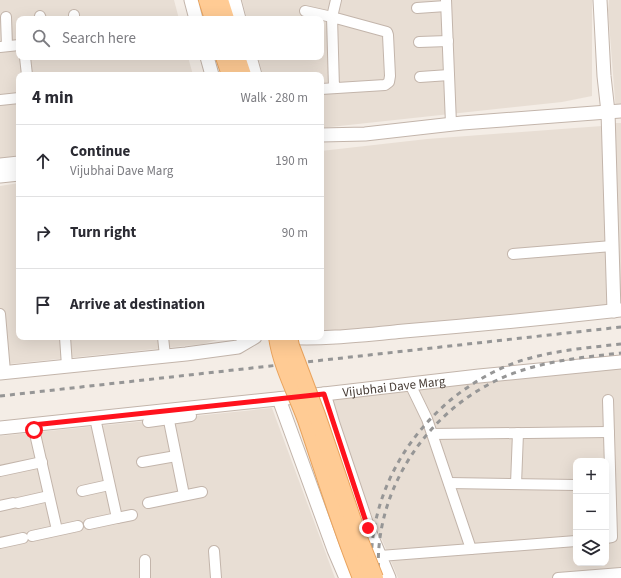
<!DOCTYPE html>
<meta charset="utf-8">
<style>
:root{--surface:#fff;--page:#f7f7f7;--text:#2b2b33;--muted:#7c7c81;--line:#e1e1e2}
body{margin:0;font-family:"Source Sans 3",sans-serif;background:var(--page);color:var(--text)}
.controls{position:absolute;right:12px;bottom:12px;display:grid;overflow:hidden;border-radius:8px;box-shadow:0 4px 16px #0002}
.controls button{width:36px;height:36px;display:grid;place-items:center;padding:0;border:0;border-bottom:1px solid var(--line);background:var(--surface);color:var(--text);font:20px sans-serif}
.stop{position:absolute;width:12px;height:12px;margin:-9px;border:3px solid #ff121d;border-radius:50%;background:#fff}
.stop.end{background:#ff121d;border-color:#fff;box-shadow:0 1px 4px #0008}
.list{margin:0;padding:0;list-style:none}
h2{display:flex;justify-content:space-between;align-items:center;height:52px;margin:0;padding:0 16px;font-size:17px}
h2 small{font-size:13px;font-weight:400;color:var(--muted)}
.list li{display:grid;grid-template-columns:26px 1fr auto;gap:12px;align-items:center;box-sizing:border-box;height:72px;padding:0 16px;border-top:1px solid var(--line)}
.list b{display:block;font-size:15px;white-space:nowrap}
.list p{margin:0;font-size:13px;white-space:nowrap;color:var(--muted)}
.list em{font-size:13px;font-style:normal;color:var(--muted)}
.icon{flex:none;width:22px;height:22px;fill:none;stroke:currentColor;stroke-width:2;stroke-linecap:round;stroke-linejoin:round}
.map{position:relative;flex:none;width:621px;height:578px;overflow:hidden}
.search{position:absolute;background:var(--surface);box-shadow:0 4px 16px #0002;left:16px;top:16px;width:308px;height:44px;display:flex;align-items:center;gap:10px;box-sizing:border-box;padding:0 14px;border-radius:8px;color:var(--muted);font-size:15px}
.panel{position:absolute;background:var(--surface);box-shadow:0 4px 16px #0002;left:16px;top:72px;width:308px;height:268px;border-radius:8px}
.map>svg:first-child{display:block}
.residential{fill:#e8ded4;fill-rule:evenodd}
.lines{fill:none;stroke-linecap:round;stroke-linejoin:round}
.minor-casing{stroke:#c3b5ab;stroke-width:12}
.tertiary-casing{stroke:#c3b5ab;stroke-width:15}
.primary-casing{stroke:#eaa45e;stroke-width:18}
.minor{stroke:#fff;stroke-width:10}
.tertiary{stroke:#fff;stroke-width:13}
.primary{stroke:#ffcb94;stroke-width:16}
.rail{stroke:#969696;stroke-width:3;stroke-dasharray:5 5;stroke-linecap:butt}
.primary-bridge-casing{stroke:#eaa45e;stroke-width:18;stroke-linecap:butt}
.primary-bridge{stroke:#ffcb94;stroke-width:16}
.route{stroke:#ff121d;stroke-width:5}
.labels{text-anchor:middle;stroke-width:4;stroke-linejoin:round;paint-order:stroke}
.street-label{font-size:13px;fill:#473c35;stroke:#fff}
</style>
<div class="map">
<svg width="621" height="578" viewBox="0 0 621 578">
<rect width="100%" height="100%" fill="#f4ede6"/>
<g class="residential">
<polygon points="0,0 174,0 179,19 19,19 19,57 188,57 193,75 19,75 19,161 0,164"/>
<polygon points="242,0 592,0 592,96 562,102 321,128 321,75 263,75 258,57 321,57 321,19 247,19"/>
<polygon points="609,0 621,0 621,111 616,112 608,10"/>
<polygon points="615,123 621,123 621,307 620,307"/>
<polygon points="602,126 607,307 321,332 321,151 427,139"/>
<polygon points="19,183 19,337 227,337 203,344 0,365 0,186"/>
<path d="M621,367V578H398L365,499L330,398ZM576,461H606V563H576Z"/>
<polygon points="272,408 335,578 0,578 0,436"/>
</g>
<g class="lines">
<g class="minor-casing">
<g id="minor">
<polyline points="446,0 451,124"/>
<polyline points="417,8 446,6"/>
<polyline points="305,11 332,17 336,0"/>
<polyline points="74,15 74,19"/>
<polyline points="40,16 41,19"/>
<polyline points="6,17 7,46"/>
<polyline points="419,42 448,41"/>
<polyline points="0,47 19,45"/>
<polyline points="25,57 27,75"/>
<polyline points="420,77 449,75"/>
<polyline points="321,89 385,85 389,82 390,76 388,35 387,32 332,17 334,88"/>
<polyline points="0,100 19,98"/>
<polyline points="513,254 612,246"/>
<polyline points="0,314 5,372"/>
<polyline points="65,337 67,366"/>
<polyline points="163,337 165,356"/>
<polyline points="410,384 427,419 471,549"/>
<polyline points="167,411 184,495"/>
<polyline points="148,422 191,416"/>
<polyline points="33,425 57,530"/>
<polyline points="432,434 609,432"/>
<polyline points="142,462 176,456"/>
<polyline points="0,471 42,462"/>
<polyline points="449,483 576,485"/>
<polyline points="516,484 518,433"/>
<polyline points="82,491 109,485"/>
<polyline points="18,503 49,496"/>
<polyline points="148,503 202,492"/>
<polyline points="0,506 13,503"/>
<polyline points="117,518 132,515"/>
<polyline points="89,524 117,518 95,418"/>
<polyline points="32,536 78,526"/>
<polyline points="606,538 612,537 608,400"/>
<polyline points="0,543 23,538"/>
<polyline points="214,551 216,578"/>
<polyline points="380,556 576,541"/>
<polyline points="145,560 145,578"/>
<polyline points="558,578 621,573"/>
</g>
</g>
<g class="tertiary-casing">
<g id="tertiary">
<polyline points="191,0 196,19"/>
<polyline points="234,0 239,19"/>
<polyline points="600,0 604,76 608,112 614,311"/>
<polyline points="207,57 212,75"/>
<polyline points="250,57 255,75"/>
<polyline points="321,135 365,134 462,123 621,111"/>
<polyline points="0,165 19,163"/>
<polyline points="0,176 19,174"/>
<path d="M280,337C322,340 363,335 404,331C476,325 549,318 621,310"/>
<polyline points="0,373 186,354 238,347 255,337"/>
<polyline points="324,394 333,424 368,528 389,578"/>
<polyline points="279,399 334,550 346,578"/>
<path id="s1" d="M0,428L324,394L479,376L621,362"/>
</g>
</g>
<g class="primary-casing">
<g id="primary">
<polyline points="207,0 213,19"/>
<polyline points="220,0 226,19"/>
<polyline points="224,57 230,75"/>
<polyline points="237,57 243,75"/>
</g>
</g>
<use href="#minor" class="minor"/>
<use href="#tertiary" class="tertiary"/>
<use href="#primary" class="primary"/>
<g class="rail">
<polyline points="0,396 621,327"/>
<path d="M372,578C364,484 427,396 514,363C548,351 585,348 621,344"/>
<path d="M379,578C371,488 433,401 517,372C551,360 586,357 621,353"/>
</g>
<g class="primary-bridge-casing">
<g id="primary-bridge">
<path d="M277,337C281,365 296,393 306,420C324,473 340,526 361,578"/>
<polyline points="289,337 291,346 317,415 359,538 375,578"/>
</g>
</g>
<use href="#primary-bridge" class="primary-bridge"/>
</g>
<g class="lines">
<polyline class="route" points="34,430 33,425 324,394 368,528"/>
</g>
<g class="labels">
<g class="street-label">
<text dy="5" stroke="none"><textPath href="#s1" startOffset="396">Vijubhai Dave Marg</textPath></text>
</g>
</g>
</svg>
<div class="controls">
<button>+</button>
<button>−</button>
<button><svg class="icon" aria-label="layers" viewBox="0 0 24 24"><path d="M12 4l9 5-9 5-9-5zM3 14l9 5 9-5"/></svg></button>
</div>
<div class="stop" style="left:34px;top:430px"></div>
<div class="stop end" style="left:368px;top:528px"></div>
<div class="search"><svg class="icon" aria-label="search" viewBox="0 0 24 24"><circle cx="10" cy="10" r="6"/><path d="M15 15l6 6"/></svg>Search here</div>
<section class="panel">
<h2>4 min<small>Walk · 280 m</small></h2>
<ul class="list">
<li><svg class="icon" aria-label="ahead" viewBox="0 0 24 24"><path d="M12 20V5M6 11l6-6 6 6"/></svg><div><b>Continue</b><p>Vijubhai Dave Marg</p></div><em>190 m</em></li>
<li><svg class="icon" aria-label="right" viewBox="0 0 24 24"><path d="M7 20v-9h11M14 6l5 5-5 5"/></svg><div><b>Turn right</b></div><em>90 m</em></li>
<li><svg class="icon" aria-label="arrive" viewBox="0 0 24 24"><path d="M6 21V4h12l-3 4 3 4H6"/></svg><div><b>Arrive at destination</b></div></li>
</ul>
</section>
</div>
